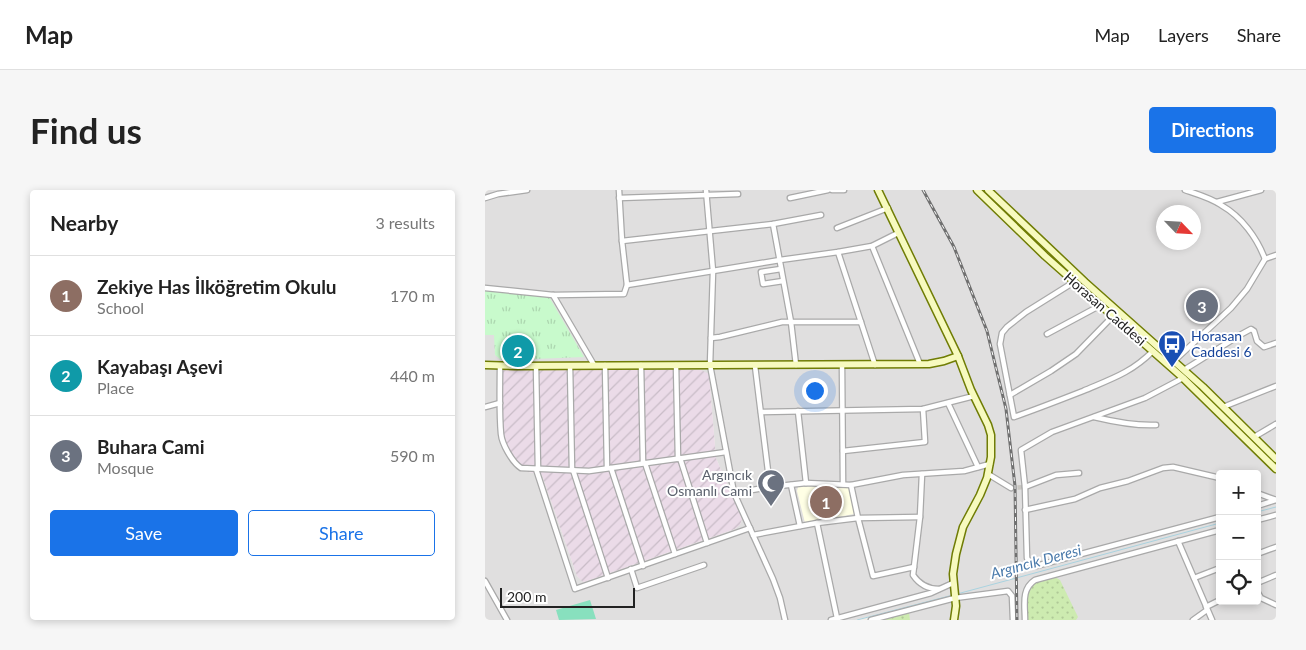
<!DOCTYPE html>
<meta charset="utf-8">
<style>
:root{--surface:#fff;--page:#f6f6f6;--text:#222;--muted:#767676;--line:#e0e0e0;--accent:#1a73e8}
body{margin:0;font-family:Lato,sans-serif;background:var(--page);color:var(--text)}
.controls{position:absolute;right:15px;bottom:15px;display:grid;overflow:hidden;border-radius:5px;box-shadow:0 2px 8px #0003}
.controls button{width:45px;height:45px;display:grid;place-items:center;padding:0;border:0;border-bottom:1px solid var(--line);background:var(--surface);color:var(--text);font:25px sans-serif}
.compass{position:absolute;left:671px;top:15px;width:45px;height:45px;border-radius:50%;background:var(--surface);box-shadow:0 2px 8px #0003;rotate:115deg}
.scale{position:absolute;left:15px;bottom:12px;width:135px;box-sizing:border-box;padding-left:5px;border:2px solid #222;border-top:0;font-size:14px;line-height:18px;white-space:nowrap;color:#222;-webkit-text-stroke:4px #fff;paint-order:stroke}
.you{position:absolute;left:329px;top:200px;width:18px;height:18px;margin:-12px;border:4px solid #fff;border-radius:50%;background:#1a73e8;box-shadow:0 0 0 8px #1a73e833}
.badge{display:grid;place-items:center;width:32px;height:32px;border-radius:50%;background:var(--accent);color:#fff;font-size:16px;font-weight:700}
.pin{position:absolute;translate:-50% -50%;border:2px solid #fff;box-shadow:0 1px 5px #0006}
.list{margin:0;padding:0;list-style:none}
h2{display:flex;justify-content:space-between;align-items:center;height:65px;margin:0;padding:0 20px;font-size:21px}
h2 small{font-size:16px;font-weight:400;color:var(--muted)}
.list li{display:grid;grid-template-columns:32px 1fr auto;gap:15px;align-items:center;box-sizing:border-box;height:80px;padding:0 20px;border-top:1px solid var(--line)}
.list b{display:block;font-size:19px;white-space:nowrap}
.list p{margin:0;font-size:16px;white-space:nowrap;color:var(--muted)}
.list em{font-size:16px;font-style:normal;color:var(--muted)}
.actions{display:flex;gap:10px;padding:15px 20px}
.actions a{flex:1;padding:11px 0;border:1px solid var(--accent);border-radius:5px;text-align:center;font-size:18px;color:var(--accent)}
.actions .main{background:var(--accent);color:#fff}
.icon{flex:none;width:28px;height:28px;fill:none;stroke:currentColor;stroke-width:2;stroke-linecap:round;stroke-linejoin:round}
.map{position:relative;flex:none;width:791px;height:430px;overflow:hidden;border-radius:5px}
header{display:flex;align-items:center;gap:30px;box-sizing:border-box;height:70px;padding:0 25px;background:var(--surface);border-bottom:1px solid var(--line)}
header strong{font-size:24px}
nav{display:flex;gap:28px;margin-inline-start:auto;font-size:18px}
.intro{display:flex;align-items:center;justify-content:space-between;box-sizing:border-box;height:120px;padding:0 30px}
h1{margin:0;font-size:35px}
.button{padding:12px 22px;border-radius:5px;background:var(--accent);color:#fff;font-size:18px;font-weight:700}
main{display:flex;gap:30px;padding:0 30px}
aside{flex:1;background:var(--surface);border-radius:5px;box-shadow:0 2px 8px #0003}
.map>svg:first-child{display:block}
.residential{fill:#e0dfdf;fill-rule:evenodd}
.industrial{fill:url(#industrial-furrows)}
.education{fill:#ffffe5}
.grass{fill:url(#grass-dots)}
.park{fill:url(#park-tufts)}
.pitch{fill:#88e0be}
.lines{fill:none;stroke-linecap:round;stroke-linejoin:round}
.stream{stroke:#aad3df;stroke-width:1}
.street-tunnel{stroke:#c8c6c1;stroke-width:4.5;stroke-dasharray:4.5 2;stroke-linecap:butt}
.street-casing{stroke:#a9a9a9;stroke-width:7}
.secondary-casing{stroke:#707d05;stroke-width:9}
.street{stroke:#fff;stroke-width:4.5}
.secondary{stroke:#f7fabf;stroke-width:6}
.rail-casing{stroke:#707070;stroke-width:3}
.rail{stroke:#fff;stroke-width:1;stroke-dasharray:4;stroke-linecap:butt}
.labels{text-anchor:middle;stroke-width:4;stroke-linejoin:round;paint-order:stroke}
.street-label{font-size:14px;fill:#222;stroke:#fff}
.transit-label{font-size:14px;fill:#164399;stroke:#fff;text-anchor:start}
.worship-label{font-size:14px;fill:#5b616d;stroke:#fff;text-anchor:end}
.water-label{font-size:15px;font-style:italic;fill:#4a7aab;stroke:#fff}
</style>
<header>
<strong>Map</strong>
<nav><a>Map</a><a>Layers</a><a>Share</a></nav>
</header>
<div class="intro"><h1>Find us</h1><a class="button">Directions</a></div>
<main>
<aside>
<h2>Nearby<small>3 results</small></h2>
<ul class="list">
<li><span class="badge" style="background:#8d6e63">1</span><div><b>Zekiye Has İlköğretim Okulu</b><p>School</p></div><em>170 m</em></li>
<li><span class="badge" style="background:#0f9aa8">2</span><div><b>Kayabaşı Aşevi</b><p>Place</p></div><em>440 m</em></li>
<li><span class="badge" style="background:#6b7280">3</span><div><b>Buhara Cami</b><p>Mosque</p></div><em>590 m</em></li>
</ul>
<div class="actions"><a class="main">Save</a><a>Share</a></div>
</aside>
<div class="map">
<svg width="791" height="430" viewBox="0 0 791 430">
<defs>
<pattern id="industrial-furrows" width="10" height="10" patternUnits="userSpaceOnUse" patternTransform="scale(1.25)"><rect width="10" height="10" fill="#ebdbe8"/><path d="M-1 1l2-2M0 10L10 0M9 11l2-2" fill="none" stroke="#c9bcc7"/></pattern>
<pattern id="grass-dots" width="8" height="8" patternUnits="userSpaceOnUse" patternTransform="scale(1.25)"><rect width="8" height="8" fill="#cdebb0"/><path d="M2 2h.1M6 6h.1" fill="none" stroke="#b0c997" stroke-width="1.8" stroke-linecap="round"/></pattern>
<pattern id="park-tufts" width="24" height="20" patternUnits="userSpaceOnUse" patternTransform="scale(1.25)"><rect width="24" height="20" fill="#c8facc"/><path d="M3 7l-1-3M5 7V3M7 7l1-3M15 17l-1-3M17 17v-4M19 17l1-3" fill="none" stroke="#acd6af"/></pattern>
</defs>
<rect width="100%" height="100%" fill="#f2efe9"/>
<path class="residential" d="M0,0H791V430H425L422,417L370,430H0ZM678,22H708V52H678ZM12,180L224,184L231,268L257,329L256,333L250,339L99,392L92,386L57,285L43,282L34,277L23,266L16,253L13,247ZM735,284H772V411H735Z"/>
<polygon class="industrial" points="12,180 216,180 224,184 231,268 257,329 255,335 250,339 99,392 97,391 92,386 57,285 43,282 34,277 23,266 16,253 13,247"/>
<polygon class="education" points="315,296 366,297 369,324 320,333 312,301 313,297"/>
<g class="grass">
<path d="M565,386L570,387L575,390L593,427L591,430H537C537,400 532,393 565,386Z"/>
<polygon points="424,422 425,430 395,430"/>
</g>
<polygon class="park" points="0,101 63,105 99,167 21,170 15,169 10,165 9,145 0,145"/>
<polygon class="pitch" points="105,410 111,429 74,430 71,420"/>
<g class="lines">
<g class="stream">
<polyline points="772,322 791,317"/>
<polyline points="472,404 735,333"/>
<polyline points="372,430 468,405"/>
</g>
<polyline class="street-tunnel" points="526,298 540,297"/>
<g class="street-casing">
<g id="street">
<polyline points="134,0 137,51 142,95 295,70 353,62 387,56 413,43"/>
<polyline points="221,0 228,81 225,175 249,303 288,389 295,408 300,430"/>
<polyline points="347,0 359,0"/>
<path d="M700,0C712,4 726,8 736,15C757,27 772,48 780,69"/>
<polyline points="0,8 13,4 42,0"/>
<polyline points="134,8 253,4"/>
<polyline points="305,8 343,0"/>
<polyline points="732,12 776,0"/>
<polyline points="288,34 306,132 376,132"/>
<polyline points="352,38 403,18"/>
<polyline points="137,51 288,34 336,25"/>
<polyline points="387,56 435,174"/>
<polyline points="353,62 390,175"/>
<polyline points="296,79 276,82 278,94 298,91"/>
<path d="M589,92L541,122L522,137L517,143L515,154L529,227C552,219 575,210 598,201C626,189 646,183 668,161"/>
<polyline points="0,98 68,105 139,104 142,95"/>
<polyline points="68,105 109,175"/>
<polyline points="562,144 616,115"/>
<polyline points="226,148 235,147 297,132 306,132 311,175"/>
<polyline points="689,171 746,118 762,99 780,69 791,65"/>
<polyline points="120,175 122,278"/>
<polyline points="156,175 158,273"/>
<polyline points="191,175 193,269"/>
<polyline points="357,175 358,294"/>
<path d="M15,176C15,197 14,223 16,244C17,254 27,272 36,278L104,281L241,262"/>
<polyline points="51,176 53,279"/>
<polyline points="85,176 87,280"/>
<polyline points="270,176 285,297"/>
<polyline points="699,180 755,145 766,139 769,141 772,151 779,157 791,153"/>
<polyline points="698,188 660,208 567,242 536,260 540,297 542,368 545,373 551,376 735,327"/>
<polyline points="525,205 566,181 591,164 628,126"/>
<polyline points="463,213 493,277"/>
<polyline points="0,217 15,213"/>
<polyline points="738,217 791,196"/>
<polyline points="313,221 321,293"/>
<polyline points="276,222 438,219 489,206"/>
<path d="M609,227C630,232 650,236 671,235"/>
<polyline points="769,247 791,234"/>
<polyline points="358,261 440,252 438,219"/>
<polyline points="195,268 222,353"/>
<polyline points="160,273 190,364"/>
<polyline points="126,278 158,376"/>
<polyline points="51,279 90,399 265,338"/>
<polyline points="88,280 123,388"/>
<path d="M437,284L435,327L428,385C434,394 443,399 454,399"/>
<polyline points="503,284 526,298"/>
<polyline points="306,295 315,336"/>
<polyline points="366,295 373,328 388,386 429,377"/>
<polyline points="540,297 571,285 594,283"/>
<polyline points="249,303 285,297 321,293 366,295 418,285 479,281 505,274"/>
<polyline points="772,303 791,310"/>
<polyline points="772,316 791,310"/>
<polyline points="540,320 590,309 615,298 643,291 678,278 688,277 735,288"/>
<polyline points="772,330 791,325"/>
<polyline points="332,333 352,428"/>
<polyline points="268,345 332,333 373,328 435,327"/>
<polyline points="693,351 727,430"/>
<polyline points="772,364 791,357"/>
<polyline points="146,379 152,398 219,375"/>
<polyline points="709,388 735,378"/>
<polyline points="0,391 22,430"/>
<polyline points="772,393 791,385"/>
<polyline points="772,401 776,408 791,415"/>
<polyline points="721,417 735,410"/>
<polyline points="346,430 446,403 468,393"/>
<polyline points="386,430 470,408 523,401 527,406 528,430"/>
<path d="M540,430C540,415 536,399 550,390L735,340"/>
<polyline points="708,430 722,420"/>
</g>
</g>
<g class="secondary-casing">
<g id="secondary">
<polyline points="393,0 473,166 486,200 503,235 506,245 506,267 502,288 495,305 478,337 471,364 468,384 471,416 469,430"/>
<polyline points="492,0 560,66 698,188 791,279"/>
<polyline points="503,0 600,92 718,197 791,269"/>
<polyline points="0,175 30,176 444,174 459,171 473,166"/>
</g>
</g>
<use href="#street" class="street"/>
<use href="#secondary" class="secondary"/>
<g class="rail-casing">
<polyline id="rail" points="438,0 469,57 502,141 521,219 530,296 532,430"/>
</g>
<use href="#rail" class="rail"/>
</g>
<defs>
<g id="bus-pin" transform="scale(1.4375)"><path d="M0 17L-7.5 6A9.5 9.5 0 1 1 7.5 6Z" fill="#1a4fb4" stroke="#fff"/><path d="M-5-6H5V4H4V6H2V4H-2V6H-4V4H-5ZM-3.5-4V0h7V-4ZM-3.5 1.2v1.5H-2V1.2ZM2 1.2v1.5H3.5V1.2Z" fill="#fff"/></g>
<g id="mosque-pin" transform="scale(1.4375)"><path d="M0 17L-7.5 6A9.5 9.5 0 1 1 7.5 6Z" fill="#6b7280" stroke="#fff"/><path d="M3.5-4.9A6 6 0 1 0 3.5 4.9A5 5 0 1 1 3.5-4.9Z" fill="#fff"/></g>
</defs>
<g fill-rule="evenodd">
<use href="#bus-pin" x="687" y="154"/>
<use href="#mosque-pin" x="286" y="293"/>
</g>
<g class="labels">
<g class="street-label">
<text transform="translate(620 119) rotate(41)" y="5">Horasan Caddesi</text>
</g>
<g class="transit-label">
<text x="706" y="151">Horasan<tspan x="706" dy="16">Caddesi 6</tspan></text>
</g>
<g class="worship-label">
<text x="267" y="290">Argıncık<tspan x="267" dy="16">Osmanlı Cami</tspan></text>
</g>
<g class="water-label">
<text transform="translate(551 372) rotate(-15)" y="5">Argıncık Deresi</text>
</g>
</g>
</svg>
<div class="controls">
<button>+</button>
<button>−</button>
<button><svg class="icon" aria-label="locate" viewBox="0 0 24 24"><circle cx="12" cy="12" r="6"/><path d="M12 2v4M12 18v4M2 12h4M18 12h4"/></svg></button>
</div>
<svg class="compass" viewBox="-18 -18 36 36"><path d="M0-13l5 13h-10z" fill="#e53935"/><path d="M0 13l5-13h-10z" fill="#767676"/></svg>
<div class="scale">200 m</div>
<div class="you"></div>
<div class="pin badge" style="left:341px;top:312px;background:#8d6e63">1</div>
<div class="pin badge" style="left:33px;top:161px;background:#0f9aa8">2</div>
<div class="pin badge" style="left:717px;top:116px;background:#6b7280">3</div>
</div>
</main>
